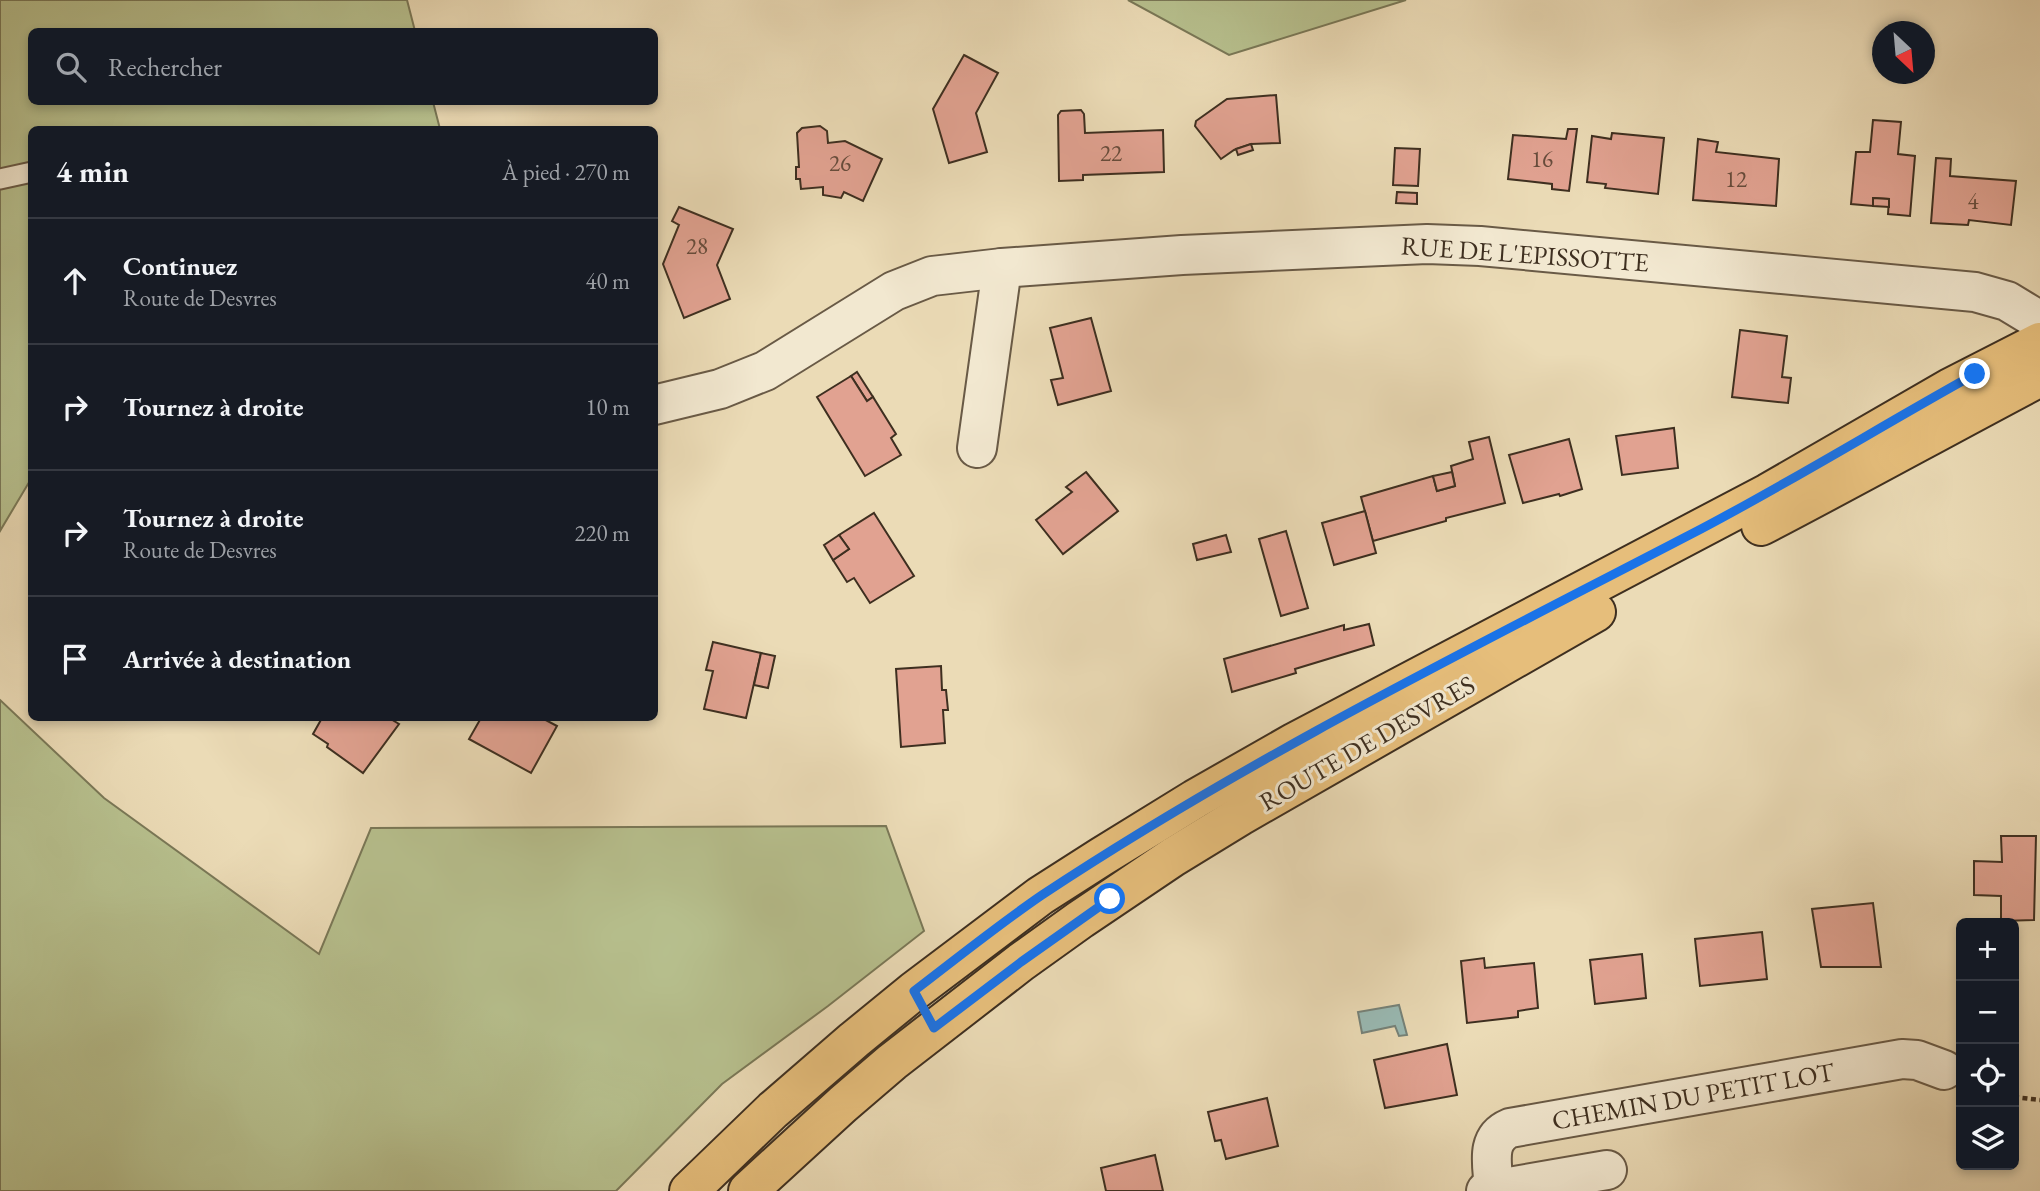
<!DOCTYPE html>
<html lang="fr">
<meta charset="utf-8">
<style>
:root{--surface:#171b24;--page:#20242c;--text:#f1f3f6;--muted:#9ea1a6;--line:#363941}
body{margin:0;font-family:"EB Garamond",serif;background:var(--page);color:var(--text)}
.controls{position:absolute;right:21px;bottom:21px;display:grid;overflow:hidden;border-radius:10px;box-shadow:0 4px 10px #0003}
.controls button{width:63px;height:63px;display:grid;place-items:center;padding:0;border:0;border-bottom:2px solid var(--line);background:var(--surface);color:var(--text);font:35px sans-serif}
.compass{position:absolute;left:1872px;top:21px;width:63px;height:63px;border-radius:50%;background:var(--surface);box-shadow:0 4px 10px #0003;rotate:154deg}
.stop{position:absolute;width:21px;height:21px;margin:-16px;border:5px solid #1a73e8;border-radius:50%;background:#fff}
.stop.end{background:#1a73e8;border-color:#fff;box-shadow:0 2px 7px #0008}
.list{margin:0;padding:0;list-style:none}
h2{display:flex;justify-content:space-between;align-items:center;height:91px;margin:0;padding:0 28px;font-size:30px}
h2 small{font-size:23px;font-weight:400;color:var(--muted)}
.list li{display:grid;grid-template-columns:46px 1fr auto;gap:21px;align-items:center;box-sizing:border-box;height:126px;padding:0 28px;border-top:2px solid var(--line)}
.list b{display:block;font-size:26px;white-space:nowrap}
.list p{margin:0;font-size:23px;white-space:nowrap;color:var(--muted)}
.list em{font-size:23px;font-style:normal;color:var(--muted)}
.icon{flex:none;width:38px;height:38px;fill:none;stroke:currentColor;stroke-width:2;stroke-linecap:round;stroke-linejoin:round}
.map{position:relative;flex:none;width:2040px;height:1191px;overflow:hidden}
.search{position:absolute;background:var(--surface);box-shadow:0 4px 10px #0003;left:28px;top:28px;width:630px;height:77px;display:flex;align-items:center;gap:18px;box-sizing:border-box;padding:0 24px;border-radius:10px;color:var(--muted);font-size:26px}
.panel{position:absolute;background:var(--surface);box-shadow:0 4px 10px #0003;left:28px;top:126px;width:630px;height:595px;border-radius:10px}
.map>svg:first-child{display:block}
.green{fill:#b7c08e;stroke:#7a7857;stroke-width:2}
.water{fill:#99bab4;stroke:#758279;stroke-width:2}
.building{fill:#e1a291;stroke:#3e2f20;stroke-width:2}
.lines{fill:none;stroke-linecap:round;stroke-linejoin:round}
.service-casing{stroke:#695a46;stroke-width:23}
.minor-casing{stroke:#695a46;stroke-width:42}
.primary-casing{stroke:#3e2f20;stroke-width:42}
.path{stroke:#3e2f20;stroke-width:4.5;stroke-dasharray:5 3.5;stroke-linecap:butt}
.service{stroke:#f2e8d0;stroke-width:19}
.minor{stroke:#f2e8d0;stroke-width:38}
.primary{stroke:#e6be7b;stroke-width:38}
.route{stroke:#1a73e8;stroke-width:9}
.labels{text-anchor:middle;stroke-width:6;stroke-linejoin:round;paint-order:stroke}
.number-label{font-size:23px;fill:#674c3c}
.street-label{font-size:26px;fill:#3e2f20;stroke:#f2e8d0}
</style>
<div class="map">
<svg width="2040" height="1191" viewBox="0 0 2040 1191">
<rect width="100%" height="100%" fill="#ebdbb6"/>
<filter id="stains"><feTurbulence type="fractalNoise" baseFrequency=".00286" numOctaves="4"/><feColorMatrix values="0 0 0 0 .2 0 0 0 0 .09 0 0 0 0 .02 0 0 0 .5 -.17"/></filter>
<radialGradient id="worn" r=".72"><stop offset=".6" stop-color="#630" stop-opacity="0"/><stop offset="1" stop-color="#630" stop-opacity=".3"/></radialGradient>
<g class="green">
<polygon points="0,0 407,0 415,31 32,32 32,102 433,102 440,129 32,130 31,479 0,531"/>
<polygon points="1128,0 1406,0 1229,55"/>
<polygon points="0,700 104,798 319,954 371,828 886,826 924,931 828,1006 722,1084 616,1191 0,1191"/>
</g>
<polygon class="water" points="1399,1005 1407,1035 1399,1036 1395,1026 1362,1033 1358,1012"/>
<g class="building">
<polygon points="964,55 998,73 976,113 987,152 949,163 933,109"/>
<polygon points="1276,95 1280,143 1251,144 1234,150 1221,159 1195,126 1196,121 1227,99"/>
<polygon points="1081,110 1084,114 1085,133 1163,130 1164,172 1083,175 1083,180 1059,181 1058,115 1061,111"/>
<polygon points="1873,120 1901,122 1898,154 1915,156 1910,216 1888,214 1889,199 1873,198 1873,206 1851,204 1856,152 1870,152"/>
<polygon points="820,126 827,131 828,143 845,141 882,159 863,201 844,192 841,198 823,195 823,187 801,189 800,179 796,179 796,167 799,167 797,133 802,128"/>
<polygon points="1568,129 1577,129 1569,191 1552,189 1552,184 1508,179 1513,135 1566,139"/>
<polygon points="1612,133 1664,138 1658,194 1605,188 1606,184 1587,182 1592,136 1611,139"/>
<polygon points="1698,139 1718,142 1716,152 1779,159 1776,206 1693,200"/>
<polygon points="1251,144 1253,150 1238,155 1236,149"/>
<polygon points="1395,148 1420,149 1418,186 1393,185"/>
<polygon points="1936,158 1951,159 1950,176 2016,181 2011,225 1969,220 1968,225 1931,223"/>
<polygon points="1397,192 1417,193 1417,204 1396,203"/>
<polygon points="1873,198 1889,199 1889,207 1873,206"/>
<polygon points="679,207 733,229 717,265 730,299 684,318 663,264 679,225 672,221"/>
<polygon points="1091,318 1111,391 1058,405 1051,380 1063,378 1050,328"/>
<polygon points="1740,330 1787,336 1782,377 1791,378 1788,403 1732,397"/>
<polygon points="857,372 873,397 867,401 851,376"/>
<polygon points="851,376 867,401 873,397 896,434 891,438 901,455 865,476 817,397"/>
<polygon points="1674,428 1678,468 1622,475 1616,436"/>
<polygon points="1489,437 1505,503 1446,518 1446,521 1373,541 1361,497 1433,476 1437,491 1455,486 1451,466 1473,459 1469,442"/>
<polygon points="1569,439 1582,489 1560,496 1559,494 1523,503 1509,455"/>
<polygon points="1086,472 1118,511 1063,554 1036,520 1072,492 1066,487"/>
<polygon points="1452,472 1455,486 1437,491 1433,476"/>
<polygon points="1365,511 1376,553 1334,565 1322,523"/>
<polygon points="874,513 914,576 870,603 854,578 847,582 833,560 849,549 839,535"/>
<polygon points="1286,531 1308,608 1281,616 1259,539"/>
<polygon points="839,535 849,549 833,560 824,545"/>
<polygon points="1226,535 1231,552 1197,560 1193,544"/>
<polygon points="1369,624 1374,645 1295,669 1296,673 1232,692 1224,659 1344,625 1344,630"/>
<polygon points="713,642 761,653 746,718 704,709 713,671 706,670"/>
<polygon points="761,653 775,656 768,688 754,685"/>
<polygon points="941,666 942,690 946,690 948,710 943,710 945,743 901,747 896,669"/>
<polygon points="322,718 389,718 399,724 363,773 327,747 328,744 313,734"/>
<polygon points="481,718 542,718 557,726 531,773 469,739"/>
<polygon points="2001,836 2036,836 2034,920 2001,921 2001,896 1974,895 1974,861 2002,862"/>
<polygon points="1873,903 1881,967 1821,967 1812,909"/>
<polygon points="1762,932 1767,979 1700,986 1695,939"/>
<polygon points="1642,954 1646,998 1595,1004 1590,960"/>
<polygon points="1484,958 1485,968 1534,963 1538,1008 1518,1011 1518,1017 1467,1023 1461,961"/>
<polygon points="1447,1044 1457,1095 1385,1108 1374,1060"/>
<polygon points="1267,1098 1278,1146 1226,1159 1221,1140 1215,1141 1208,1112"/>
<polygon points="1155,1155 1163,1191 1106,1191 1101,1168"/>
</g>
<g class="lines">
<g class="service-casing">
<polyline id="service" points="0,179 32,172"/>
</g>
<g class="minor-casing">
<g id="minor">
<polyline points="654,405 720,389 765,371 894,291 932,276 1002,268 1182,255 1427,244 1480,246 1975,292 2007,301 2040,321"/>
<polyline points="977,448 1002,268"/>
<path d="M1494,1190C1493,1166 1484,1139 1510,1128L1902,1059L1917,1060L1944,1070"/>
<polyline points="1486,1191 1607,1170"/>
</g>
</g>
<g class="primary-casing">
<g id="primary">
<path d="M1761,526C1855,477 1947,426 2040,377"/>
<polyline points="689,1191 773,1110 854,1040 914,991 1040,896 1101,857 1195,799 1295,742 1768,493 1950,388 2040,342"/>
<polyline points="748,1191 843,1104 892,1062 1021,962 1081,919 1173,857 1240,816 1596,612"/>
</g>
</g>
<polyline class="path" points="2014,1097 2040,1100"/>
<use href="#service" class="service"/>
<use href="#minor" class="minor"/>
<use href="#primary" class="primary"/>
</g>
<g class="lines">
<path class="route" d="M1110,899L1021,962L934,1028L914,991C956,959 998,925 1042,895C1252,756 1478,645 1701,529C1794,480 1883,425 1975,374"/>
</g>
<g class="labels">
<g class="number-label">
<text x="1111" y="161">22</text>
<text x="1542" y="167">16</text>
<text x="840" y="171">26</text>
<text x="1736" y="187">12</text>
<text x="1973" y="209">4</text>
<text x="697" y="254">28</text>
</g>
<g class="street-label">
<text transform="translate(1525 254) rotate(4)" y="9">RUE DE L'EPISSOTTE</text>
<text transform="translate(1367 743) rotate(-30)" y="9">ROUTE DE DESVRES</text>
<text transform="translate(1693 1096) rotate(-10)" y="9">CHEMIN DU PETIT LOT</text>
</g>
</g>
<rect width="100%" height="100%" filter="url(#stains)"/>
<rect width="100%" height="100%" fill="url(#worn)"/>
</svg>
<div class="controls">
<button>+</button>
<button>−</button>
<button><svg class="icon" aria-label="locate" viewBox="0 0 24 24"><circle cx="12" cy="12" r="6"/><path d="M12 2v4M12 18v4M2 12h4M18 12h4"/></svg></button>
<button><svg class="icon" aria-label="layers" viewBox="0 0 24 24"><path d="M12 4l9 5-9 5-9-5zM3 14l9 5 9-5"/></svg></button>
</div>
<svg class="compass" viewBox="-18 -18 36 36"><path d="M0-13l5 13h-10z" fill="#e53935"/><path d="M0 13l5-13h-10z" fill="#9ea1a6"/></svg>
<div class="stop" style="left:1110px;top:899px"></div>
<div class="stop end" style="left:1975px;top:374px"></div>
<div class="search"><svg class="icon" aria-label="search" viewBox="0 0 24 24"><circle cx="10" cy="10" r="6"/><path d="M15 15l6 6"/></svg>Rechercher</div>
<section class="panel">
<h2>4 min<small>À pied · 270 m</small></h2>
<ul class="list">
<li><svg class="icon" aria-label="ahead" viewBox="0 0 24 24"><path d="M12 20V5M6 11l6-6 6 6"/></svg><div><b>Continuez</b><p>Route de Desvres</p></div><em>40 m</em></li>
<li><svg class="icon" aria-label="right" viewBox="0 0 24 24"><path d="M7 20v-9h11M14 6l5 5-5 5"/></svg><div><b>Tournez à droite</b></div><em>10 m</em></li>
<li><svg class="icon" aria-label="right" viewBox="0 0 24 24"><path d="M7 20v-9h11M14 6l5 5-5 5"/></svg><div><b>Tournez à droite</b><p>Route de Desvres</p></div><em>220 m</em></li>
<li><svg class="icon" aria-label="arrive" viewBox="0 0 24 24"><path d="M6 21V4h12l-3 4 3 4H6"/></svg><div><b>Arrivée à destination</b></div></li>
</ul>
</section>
</div>
